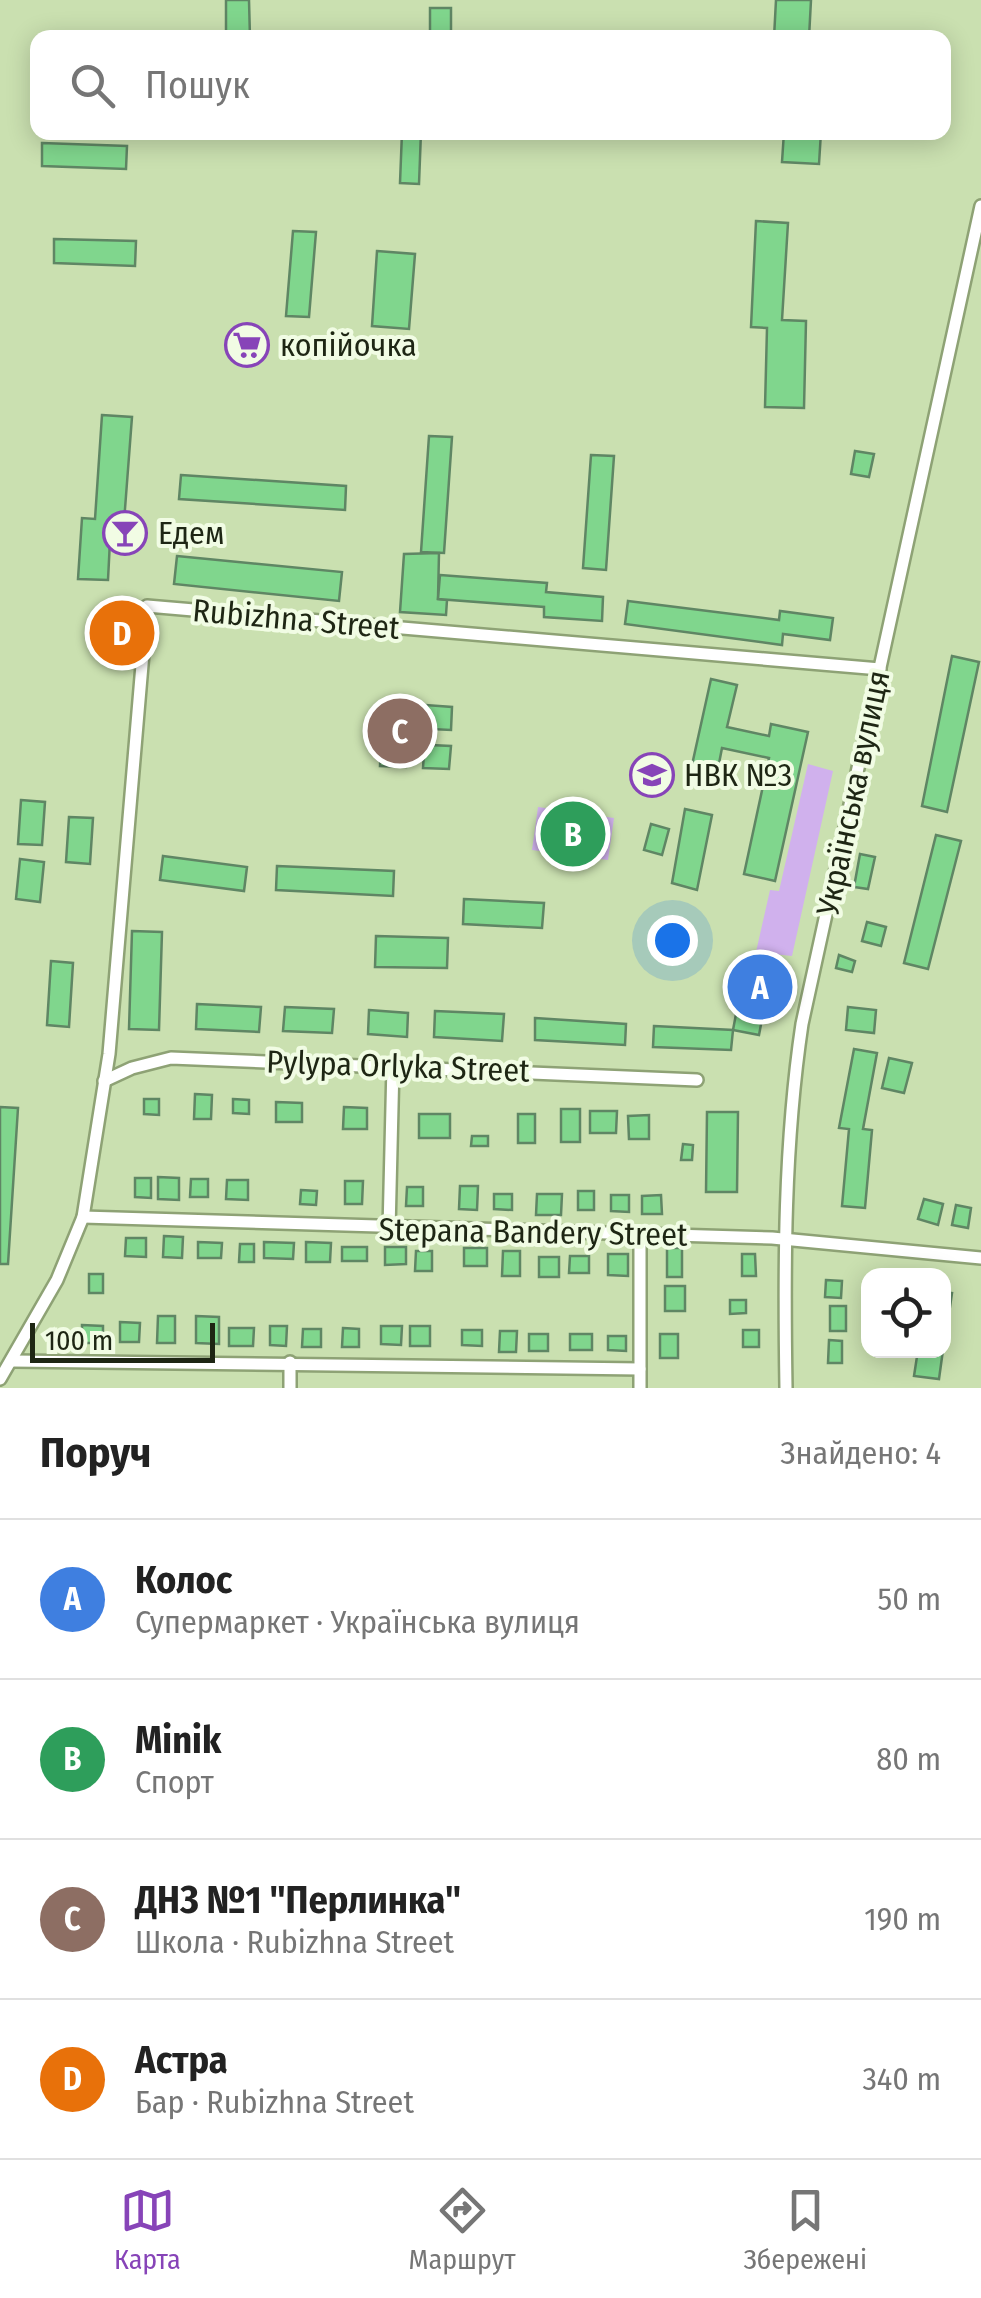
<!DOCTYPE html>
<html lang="uk">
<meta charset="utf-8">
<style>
:root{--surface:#fff;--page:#f2f2f2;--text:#222;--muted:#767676;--line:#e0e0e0;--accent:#8744b8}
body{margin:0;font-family:"Fira Sans Condensed",sans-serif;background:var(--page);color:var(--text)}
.controls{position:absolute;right:30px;bottom:30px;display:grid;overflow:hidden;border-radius:20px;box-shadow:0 5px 25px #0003}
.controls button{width:90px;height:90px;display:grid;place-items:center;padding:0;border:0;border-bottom:2px solid var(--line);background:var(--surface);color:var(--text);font:50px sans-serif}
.scale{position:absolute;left:30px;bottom:25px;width:185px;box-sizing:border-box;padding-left:10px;border:5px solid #1e2614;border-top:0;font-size:28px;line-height:35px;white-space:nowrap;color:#1e2614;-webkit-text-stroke:8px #f1fce4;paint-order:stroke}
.you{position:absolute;left:672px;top:940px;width:35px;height:35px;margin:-25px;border:8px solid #fff;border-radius:50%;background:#1a73e8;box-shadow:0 0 0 15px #1a73e833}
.badge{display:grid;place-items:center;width:65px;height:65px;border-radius:50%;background:var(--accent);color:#fff;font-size:32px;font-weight:700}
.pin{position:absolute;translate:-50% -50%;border:5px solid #fff;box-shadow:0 2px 10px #0006}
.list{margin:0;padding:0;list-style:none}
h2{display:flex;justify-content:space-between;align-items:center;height:130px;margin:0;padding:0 40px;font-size:42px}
h2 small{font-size:32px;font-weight:400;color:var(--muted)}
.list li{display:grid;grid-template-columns:65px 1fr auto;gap:30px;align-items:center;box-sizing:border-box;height:160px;padding:0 40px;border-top:2px solid var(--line)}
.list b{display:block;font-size:38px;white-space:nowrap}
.list p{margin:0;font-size:32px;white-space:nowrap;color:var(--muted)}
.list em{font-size:32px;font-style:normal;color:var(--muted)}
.icon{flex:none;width:55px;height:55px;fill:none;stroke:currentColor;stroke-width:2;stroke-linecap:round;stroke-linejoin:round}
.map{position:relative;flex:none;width:981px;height:1388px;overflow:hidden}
.search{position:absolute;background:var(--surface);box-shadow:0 5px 25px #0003;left:30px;right:30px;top:30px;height:110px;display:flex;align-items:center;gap:25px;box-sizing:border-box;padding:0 35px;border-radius:20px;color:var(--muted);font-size:38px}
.sheet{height:770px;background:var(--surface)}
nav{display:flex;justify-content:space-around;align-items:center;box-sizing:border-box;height:140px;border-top:2px solid var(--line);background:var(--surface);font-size:28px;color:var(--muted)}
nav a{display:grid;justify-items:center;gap:5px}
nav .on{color:var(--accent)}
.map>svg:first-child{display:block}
.green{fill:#d0b1ed}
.building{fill:#80d68d;stroke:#5f8664;stroke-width:2.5}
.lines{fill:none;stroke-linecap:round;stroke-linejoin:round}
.street-casing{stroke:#8ea275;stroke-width:16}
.street{stroke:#fff;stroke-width:11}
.labels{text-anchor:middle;stroke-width:8;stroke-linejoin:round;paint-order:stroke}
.poi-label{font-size:32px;fill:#1e2614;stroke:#f1fce4;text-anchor:start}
.street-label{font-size:32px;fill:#1e2614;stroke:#f1fce4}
</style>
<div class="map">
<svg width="981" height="1388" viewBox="0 0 981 1388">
<rect width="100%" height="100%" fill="#cae0b0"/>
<g class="green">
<polygon points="808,764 833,771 792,956 756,952 770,890 779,891"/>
<polygon points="538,807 614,818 608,860 532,850"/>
</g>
<g class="building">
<polygon points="226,0 249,0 250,38 226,38"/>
<polygon points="776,0 811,0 809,38 774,38"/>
<rect x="430" y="8" width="21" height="30"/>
<polygon points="402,132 421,132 419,184 400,183"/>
<polygon points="784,132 821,132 819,164 782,162"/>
<polygon points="42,143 127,146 126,169 42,166"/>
<polygon points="756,221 788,223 782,320 806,321 804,408 765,407 767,328 751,327"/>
<polygon points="293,231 316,232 309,317 286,316"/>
<polygon points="54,239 136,241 135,266 54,263"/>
<polygon points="377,251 415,254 409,329 372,326"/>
<polygon points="102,415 132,417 124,522 111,521 108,580 78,579 82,518 95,519"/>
<polygon points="429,436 452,437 444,553 421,552"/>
<polygon points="855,451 874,454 869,477 851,474"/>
<polygon points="591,455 614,456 606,570 583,568"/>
<polygon points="181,475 346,486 345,510 179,499"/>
<polygon points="439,553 438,599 447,600 446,615 400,612 404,554"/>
<polygon points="177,556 342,572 339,601 174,584"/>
<polygon points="440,575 547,583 546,592 603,597 602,621 544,617 544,607 438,599"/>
<polygon points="628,601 779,620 780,611 833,618 830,640 783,634 782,645 625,624"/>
<polygon points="952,656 979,662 947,812 922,806"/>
<polygon points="711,679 737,685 727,727 769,736 771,724 808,732 775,881 744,874 769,758 722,748 716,779 690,774"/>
<polygon points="383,703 408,704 407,724 424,725 426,705 452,707 451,730 431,729 430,745 451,746 449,769 423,768 424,753 407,752 406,767 380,766 381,742 398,743 398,728 382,727"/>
<polygon points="21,800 45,802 42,845 18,844"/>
<polygon points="685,809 712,815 697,890 672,883"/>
<polygon points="69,817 93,818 90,864 66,862"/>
<polygon points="651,824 669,829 662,855 644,850"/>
<polygon points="936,835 961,841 928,969 904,963"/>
<polygon points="860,854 875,857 868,889 854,887"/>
<polygon points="163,856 247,867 244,891 160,880"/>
<polygon points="20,859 44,862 40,902 16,899"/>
<polygon points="277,866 394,871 393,896 276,890"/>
<polygon points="464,899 544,903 542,928 463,924"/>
<polygon points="867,922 886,927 881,946 862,941"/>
<polygon points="132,931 162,932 159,1030 129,1029"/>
<polygon points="376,936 448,938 447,968 375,967"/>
<polygon points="839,955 855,961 852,972 836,968"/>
<polygon points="747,956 773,961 759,1035 733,1030"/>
<polygon points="51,961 73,963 69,1027 47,1025"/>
<polygon points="197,1004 261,1007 259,1032 196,1029"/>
<polygon points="285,1007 334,1009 332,1033 283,1031"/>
<polygon points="848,1007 876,1010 874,1033 846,1030"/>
<polygon points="369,1010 408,1013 407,1037 368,1034"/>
<polygon points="435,1011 504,1014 502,1041 434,1037"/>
<polygon points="535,1018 626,1024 625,1045 535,1040"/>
<polygon points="654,1026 733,1030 731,1050 653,1047"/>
<polygon points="854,1049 877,1053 863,1129 872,1130 865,1208 842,1206 849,1129 839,1128"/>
<polygon points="889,1058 912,1063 904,1093 882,1088"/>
<polygon points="195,1094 212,1095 211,1119 194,1119"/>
<polygon points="144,1099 159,1099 159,1115 144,1114"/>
<polygon points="233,1099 249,1100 249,1114 233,1113"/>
<polygon points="276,1102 302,1103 302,1122 276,1122"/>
<polygon points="0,1107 18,1108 8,1264 0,1264"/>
<polygon points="344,1107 367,1108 367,1129 343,1129"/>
<rect x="561" y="1109" width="19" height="33"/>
<polygon points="590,1111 617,1111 616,1133 590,1133"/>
<polygon points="707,1112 738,1112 737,1192 706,1192"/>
<rect x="419" y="1114" width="31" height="24"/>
<rect x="518" y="1114" width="17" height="29"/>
<polygon points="649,1115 649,1139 629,1139 628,1116"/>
<polygon points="472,1136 488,1136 488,1146 471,1146"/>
<polygon points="683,1144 693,1145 692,1160 681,1160"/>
<polygon points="158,1177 179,1178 179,1200 158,1199"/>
<polygon points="135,1178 151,1178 151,1198 135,1197"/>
<polygon points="191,1179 208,1179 208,1197 190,1197"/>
<polygon points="227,1180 248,1180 248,1200 226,1199"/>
<polygon points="345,1181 363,1181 362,1204 345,1204"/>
<polygon points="460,1186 478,1186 477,1210 459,1209"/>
<polygon points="407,1187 423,1187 423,1206 406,1206"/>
<polygon points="301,1190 317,1191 316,1205 300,1204"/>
<rect x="578" y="1191" width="16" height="19"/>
<polygon points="494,1194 512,1194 512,1210 494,1209"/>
<polygon points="537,1194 562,1194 561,1215 536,1215"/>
<polygon points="611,1195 629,1195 629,1212 611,1211"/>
<polygon points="661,1195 662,1214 642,1214 642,1196"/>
<polygon points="924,1199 943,1204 938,1225 918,1219"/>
<polygon points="956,1205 971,1208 968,1228 952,1225"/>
<polygon points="164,1236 183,1237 182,1258 163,1257"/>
<polygon points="126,1238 146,1238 146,1257 125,1256"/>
<polygon points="198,1242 222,1243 221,1258 198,1258"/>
<polygon points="264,1242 294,1243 293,1259 264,1258"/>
<polygon points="306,1242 331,1243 330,1262 306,1262"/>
<polygon points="240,1244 254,1244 254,1262 239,1262"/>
<rect x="342" y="1247" width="25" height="14"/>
<polygon points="385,1247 406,1247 406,1264 385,1265"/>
<rect x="464" y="1248" width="23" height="18"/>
<rect x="667" y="1248" width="15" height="29"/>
<polygon points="416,1251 432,1251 432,1271 415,1271"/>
<polygon points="503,1251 520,1251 520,1276 502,1276"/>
<polygon points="608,1254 628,1254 628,1276 608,1275"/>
<polygon points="742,1254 755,1254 756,1276 742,1276"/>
<polygon points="570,1256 589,1256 589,1273 569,1273"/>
<rect x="539" y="1257" width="20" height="20"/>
<rect x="89" y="1274" width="14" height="19"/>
<polygon points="826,1280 842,1281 841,1298 825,1297"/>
<rect x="665" y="1286" width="20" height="25"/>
<polygon points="944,1292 952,1293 944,1348"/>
<polygon points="730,1300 746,1300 746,1313 730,1314"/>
<rect x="830" y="1306" width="16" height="25"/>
<polygon points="158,1316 175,1316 175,1343 157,1343"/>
<polygon points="196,1316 219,1317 219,1344 196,1343"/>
<polygon points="120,1322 140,1323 139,1342 120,1342"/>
<polygon points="82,1325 103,1326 103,1343 82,1343"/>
<polygon points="270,1326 287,1326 286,1346 270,1345"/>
<polygon points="381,1326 402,1326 401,1345 381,1344"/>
<rect x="410" y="1326" width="20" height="20"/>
<polygon points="229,1328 254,1328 253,1346 229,1346"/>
<polygon points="343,1328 359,1329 359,1347 342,1347"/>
<polygon points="303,1329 321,1329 321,1347 302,1347"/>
<polygon points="462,1330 482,1330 482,1346 462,1345"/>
<rect x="743" y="1330" width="16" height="17"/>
<polygon points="500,1331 517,1331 516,1352 499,1352"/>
<rect x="529" y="1334" width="19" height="17"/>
<rect x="570" y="1334" width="22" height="16"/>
<rect x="660" y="1334" width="18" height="24"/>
<polygon points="608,1336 626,1336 626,1351 608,1350"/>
<polygon points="829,1340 842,1341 842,1363 828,1363"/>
<polygon points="918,1350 943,1350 939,1379 914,1376"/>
</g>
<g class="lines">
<g class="street-casing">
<g id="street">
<polyline points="104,1081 132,1068 171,1058 697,1080"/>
<polyline points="83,1217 772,1238 981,1258"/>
<polyline points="389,1230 393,1065"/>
<polyline points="13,1361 640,1369"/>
<polyline points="0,1379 57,1280 83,1217 109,1054 147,606 880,669"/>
<polyline points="290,1388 290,1362"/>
<polyline points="640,1388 640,1233"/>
<path d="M786,1388C784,1266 784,1145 802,1024L981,206"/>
</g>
</g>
<use href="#street" class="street"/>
</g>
<defs>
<g id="supermarket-ring" transform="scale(2.25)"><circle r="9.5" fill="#f1fce4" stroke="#8744b8" stroke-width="1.5"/><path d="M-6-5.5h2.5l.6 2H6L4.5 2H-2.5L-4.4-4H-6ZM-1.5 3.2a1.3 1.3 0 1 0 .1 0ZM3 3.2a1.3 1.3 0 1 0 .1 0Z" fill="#8744b8"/></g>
<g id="bar-ring" transform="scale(2.25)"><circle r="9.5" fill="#f1fce4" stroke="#8744b8" stroke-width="1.5"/><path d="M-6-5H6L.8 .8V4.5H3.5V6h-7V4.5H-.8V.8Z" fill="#8744b8"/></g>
<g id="school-ring" transform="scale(2.25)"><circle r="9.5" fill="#f1fce4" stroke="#8744b8" stroke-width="1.5"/><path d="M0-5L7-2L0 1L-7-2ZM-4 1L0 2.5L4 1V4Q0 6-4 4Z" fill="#8744b8"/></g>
</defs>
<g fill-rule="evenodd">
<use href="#supermarket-ring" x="247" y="345"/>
<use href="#bar-ring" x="125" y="533"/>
<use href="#school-ring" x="652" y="775"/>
</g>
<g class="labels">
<g class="poi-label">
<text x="280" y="356">копійочка</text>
<text x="158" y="544">Едем</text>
<text x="684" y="786">НВК №3</text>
</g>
<g class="street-label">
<text transform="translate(296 619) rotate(5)" y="11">Rubizhna Street</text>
<text transform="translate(853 793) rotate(-78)" y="11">Українська вулиця</text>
<text transform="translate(398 1066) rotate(2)" y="11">Pylypa Orlyka Street</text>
<text transform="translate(533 1232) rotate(1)" y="11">Stepana Bandery Street</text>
</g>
</g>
</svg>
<div class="controls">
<button><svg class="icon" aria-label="locate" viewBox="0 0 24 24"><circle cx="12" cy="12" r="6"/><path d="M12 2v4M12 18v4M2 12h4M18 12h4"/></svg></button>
</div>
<div class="scale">100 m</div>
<div class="you"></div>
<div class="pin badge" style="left:760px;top:987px;background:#3f7fe0">A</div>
<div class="pin badge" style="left:573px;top:834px;background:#2e9e5b">B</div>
<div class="pin badge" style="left:400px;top:731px;background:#8d6e63">C</div>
<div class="pin badge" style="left:122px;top:633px;background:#e8710a">D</div>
<div class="search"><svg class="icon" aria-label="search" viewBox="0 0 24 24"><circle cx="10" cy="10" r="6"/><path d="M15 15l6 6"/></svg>Пошук</div>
</div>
<section class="sheet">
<h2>Поруч<small>Знайдено: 4</small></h2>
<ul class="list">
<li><span class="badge" style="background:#3f7fe0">A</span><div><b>Колос</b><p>Супермаркет · Українська вулиця</p></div><em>50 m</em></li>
<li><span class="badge" style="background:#2e9e5b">B</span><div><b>Minik</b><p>Спорт</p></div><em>80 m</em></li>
<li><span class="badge" style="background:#8d6e63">C</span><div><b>ДНЗ №1 &quot;Перлинка&quot;</b><p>Школа · Rubizhna Street</p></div><em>190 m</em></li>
<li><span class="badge" style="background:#e8710a">D</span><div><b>Астра</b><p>Бар · Rubizhna Street</p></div><em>340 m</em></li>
</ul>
</section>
<nav>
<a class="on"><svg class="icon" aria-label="map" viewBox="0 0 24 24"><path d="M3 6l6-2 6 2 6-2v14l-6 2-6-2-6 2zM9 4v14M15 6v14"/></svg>Карта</a>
<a><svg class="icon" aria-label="directions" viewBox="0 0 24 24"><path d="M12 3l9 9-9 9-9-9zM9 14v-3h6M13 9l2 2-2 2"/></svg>Маршрут</a>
<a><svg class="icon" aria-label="saved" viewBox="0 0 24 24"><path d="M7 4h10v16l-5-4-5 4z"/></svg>Збережені</a>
</nav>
